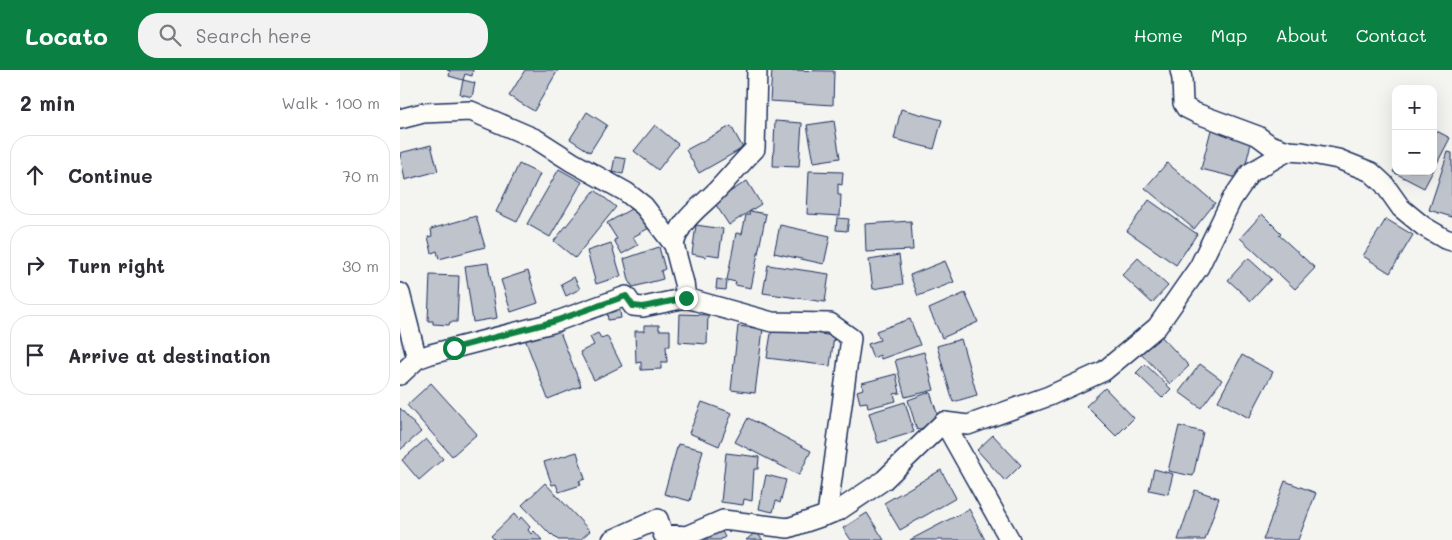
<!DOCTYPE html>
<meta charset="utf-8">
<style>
:root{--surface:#fff;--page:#f2f2f3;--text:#2b2b33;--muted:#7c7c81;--line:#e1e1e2;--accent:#0b8043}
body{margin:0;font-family:Mali,sans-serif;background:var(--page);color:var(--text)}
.controls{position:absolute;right:15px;top:15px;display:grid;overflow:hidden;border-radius:10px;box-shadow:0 5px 20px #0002}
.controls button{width:45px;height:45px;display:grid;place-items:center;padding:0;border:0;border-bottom:1px solid var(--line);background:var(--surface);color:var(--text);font:25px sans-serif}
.stop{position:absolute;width:15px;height:15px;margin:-11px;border:4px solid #0b8043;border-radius:50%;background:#fff}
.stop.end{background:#0b8043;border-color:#fff;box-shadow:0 1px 5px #0008}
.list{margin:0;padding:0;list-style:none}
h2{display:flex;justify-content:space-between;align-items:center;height:65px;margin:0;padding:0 20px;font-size:21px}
h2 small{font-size:16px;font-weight:400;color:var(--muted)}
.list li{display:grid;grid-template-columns:32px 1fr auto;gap:15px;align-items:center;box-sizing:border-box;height:80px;margin:0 10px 10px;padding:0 10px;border:1px solid var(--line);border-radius:20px}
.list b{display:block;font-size:19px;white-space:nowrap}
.list em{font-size:16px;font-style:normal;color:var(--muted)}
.icon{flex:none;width:28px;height:28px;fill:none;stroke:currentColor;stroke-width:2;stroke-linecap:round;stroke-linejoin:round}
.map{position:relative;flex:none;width:1052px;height:470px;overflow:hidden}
header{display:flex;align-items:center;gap:30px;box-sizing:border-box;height:70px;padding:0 25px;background:var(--accent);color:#fff}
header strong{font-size:24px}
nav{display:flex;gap:28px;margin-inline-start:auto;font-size:18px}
.search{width:350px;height:45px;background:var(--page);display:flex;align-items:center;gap:12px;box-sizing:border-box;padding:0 18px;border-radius:20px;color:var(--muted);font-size:19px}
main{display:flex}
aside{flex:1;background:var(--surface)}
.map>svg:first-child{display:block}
.building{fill:#bfc3cc;stroke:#1b2f5e}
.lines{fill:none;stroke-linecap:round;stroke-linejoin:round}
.minor-casing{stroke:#1b2f5e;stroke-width:22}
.minor{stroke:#fdfcf7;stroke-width:19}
.route{stroke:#0b8043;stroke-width:6}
</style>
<header>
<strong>Locato</strong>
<div class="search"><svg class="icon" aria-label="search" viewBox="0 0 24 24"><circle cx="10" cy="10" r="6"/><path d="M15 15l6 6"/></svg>Search here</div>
<nav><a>Home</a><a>Map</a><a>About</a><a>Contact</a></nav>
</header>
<main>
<aside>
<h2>2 min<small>Walk · 100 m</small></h2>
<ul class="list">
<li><svg class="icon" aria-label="ahead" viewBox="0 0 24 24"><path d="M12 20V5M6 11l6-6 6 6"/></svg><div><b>Continue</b></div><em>70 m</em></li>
<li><svg class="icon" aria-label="right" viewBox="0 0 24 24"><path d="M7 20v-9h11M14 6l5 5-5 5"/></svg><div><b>Turn right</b></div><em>30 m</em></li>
<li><svg class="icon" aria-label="arrive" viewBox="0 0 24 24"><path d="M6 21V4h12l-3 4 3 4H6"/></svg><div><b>Arrive at destination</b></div></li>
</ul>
</aside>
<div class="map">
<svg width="1052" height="470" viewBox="0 0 1052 470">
<rect width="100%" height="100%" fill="#f4f4f1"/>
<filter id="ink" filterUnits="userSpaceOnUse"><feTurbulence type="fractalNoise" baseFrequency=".02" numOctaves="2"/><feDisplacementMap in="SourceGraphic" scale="10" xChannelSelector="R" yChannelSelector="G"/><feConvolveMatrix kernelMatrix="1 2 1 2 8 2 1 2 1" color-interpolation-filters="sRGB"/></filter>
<g filter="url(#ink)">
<g class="building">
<polygon points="47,0 73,0 72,6 65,4 63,10 49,6 50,1"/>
<polygon points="125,0 158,0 134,41 109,26"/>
<polygon points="372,0 434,1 433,35 370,31"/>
<polygon points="63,10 75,13 72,27 60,24"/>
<polygon points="501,39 542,50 534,79 494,69"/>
<polygon points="187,42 207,55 190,82 170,69"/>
<polygon points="375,51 402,53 399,97 373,96"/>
<polygon points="434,51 440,88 414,92 407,55"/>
<polygon points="255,55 278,74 258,100 234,81"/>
<polygon points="331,56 343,78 299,103 286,80"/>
<polygon points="812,56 853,65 842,109 801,99"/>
<polygon points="1033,59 1050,68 1033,101"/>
<polygon points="31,75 38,101 5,110 0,83"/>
<polygon points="1048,82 1052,83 1052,147 1029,140"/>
<polygon points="215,87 226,89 223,104 212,102"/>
<polygon points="767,93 815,133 794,159 745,118"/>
<polygon points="119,94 140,104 117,152 96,142"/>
<polygon points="996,96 996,101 1033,101 1024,118 993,102"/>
<polygon points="159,99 182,112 150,167 127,154"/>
<polygon points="409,101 443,102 442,115 438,114 438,125 441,125 440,146 407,144"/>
<polygon points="347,111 361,134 329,155 314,132"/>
<polygon points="195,120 216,137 175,188 154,171"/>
<polygon points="749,130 797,164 776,195 727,161"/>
<polygon points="236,136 249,158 233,167 238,175 222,184 214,170 217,169 207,153"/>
<polygon points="350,141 366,144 351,218 335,215 336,212 327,210 336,163 342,164 346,145 349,145"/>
<polygon points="862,144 881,163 879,165 915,198 895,219 840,168"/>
<polygon points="76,146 85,177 39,189 37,181 32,183 28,167 32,166 31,159"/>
<polygon points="437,148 449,149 447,161 436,160"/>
<polygon points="986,149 1013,165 990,203 963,186"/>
<polygon points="511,151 513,180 466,182 465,154"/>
<polygon points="296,155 323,159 319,186 307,184 306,187 292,184"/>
<polygon points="380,155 430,166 424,194 374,183"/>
<polygon points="211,173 221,206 196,214 187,181"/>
<polygon points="259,177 265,199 261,201 263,209 233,217 231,214 230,214 224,189"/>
<polygon points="499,185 503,214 473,219 469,190"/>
<polygon points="738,188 768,216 752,233 722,205"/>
<polygon points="848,188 871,209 851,231 828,210"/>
<polygon points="545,191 554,212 518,226 510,205"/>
<polygon points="88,193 97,248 73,252 65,196"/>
<polygon points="368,195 429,204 425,232 363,223"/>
<polygon points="128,201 138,233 111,242 101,210"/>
<polygon points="30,205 59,206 57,252 50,252 49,255 33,254 33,251 28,251"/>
<polygon points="174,207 180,219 166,226 161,214"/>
<polygon points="317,209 327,211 326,220 316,219"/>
<polygon points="565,223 578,252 542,268 529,239"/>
<polygon points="219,235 221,248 208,250 206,237"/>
<polygon points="280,244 308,245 307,274 279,272"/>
<polygon points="510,249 520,275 481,289 480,285 473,288 468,274 480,270 476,261"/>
<polygon points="244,255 259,255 259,260 270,260 270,276 266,276 267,292 261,292 261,299 241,300 241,292 236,293 235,261 244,261"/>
<polygon points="338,256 363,259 355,323 331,320"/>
<polygon points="158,257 181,316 148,329 125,269"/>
<polygon points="372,257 434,266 430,296 367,288"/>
<polygon points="198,263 201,268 207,266 222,296 194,310 180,282 194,275 190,267"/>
<polygon points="759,264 789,296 770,314 740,282"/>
<polygon points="561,269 577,325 553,332 537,276"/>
<polygon points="524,282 534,320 505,327 495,290"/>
<polygon points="842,285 873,302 849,348 818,331"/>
<polygon points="745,294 771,319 762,328 736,303"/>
<polygon points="800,294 822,310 801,338 779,322"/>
<polygon points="496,304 500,323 494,324 496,331 468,338 467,332 460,333 457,321 463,319 462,313"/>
<polygon points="31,313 77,364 52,386 7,335"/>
<polygon points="705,318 734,348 716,366 686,336"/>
<polygon points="530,322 540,352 517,360 508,330"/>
<polygon points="302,332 332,343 319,376 289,363"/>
<polygon points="505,332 514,362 478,373 469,343"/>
<polygon points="0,338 21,362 0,380"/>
<polygon points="348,348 411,381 399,405 335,372"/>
<polygon points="779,356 803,362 793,406 768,401"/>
<polygon points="593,365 621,395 605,411 577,380"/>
<polygon points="26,369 43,389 19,410 2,390"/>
<polygon points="278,374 303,380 290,431 264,424"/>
<polygon points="177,382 185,409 179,411 181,415 159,422 156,414 152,415 144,392"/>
<polygon points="326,383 359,387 358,399 354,399 352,431 344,429 343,435 321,432"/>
<polygon points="754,399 773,404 768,424 749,420"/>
<polygon points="541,400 556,428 500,460 484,433"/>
<polygon points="366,405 386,410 380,433 376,431 373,442 359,439"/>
<polygon points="885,411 916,423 898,470 863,470"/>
<polygon points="145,413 190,461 180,470 158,470 152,464 151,465 122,435"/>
<polygon points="795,420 819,428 805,470 778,470"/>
<polygon points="569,439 585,470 510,470"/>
<polygon points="467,443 484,470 451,470 443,458"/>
<polygon points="114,444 119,450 121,447 130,457 128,460 131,464 134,461 142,470 95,470 91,466"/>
<polygon points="320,458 325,467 320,470 305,470 303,466"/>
<polygon points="356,462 363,470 346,470"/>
</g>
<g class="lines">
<g class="minor-casing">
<g id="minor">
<polyline points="780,0 782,9 783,33 786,38 796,43 858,66 870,75 888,81 902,82 938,89 971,102 984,114 1001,138 1023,156 1045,169 1052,171"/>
<polyline points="0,49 23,43 71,41 136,69 172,92 226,122 244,136 274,175 284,213 286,228"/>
<path d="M274,175C280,148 303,136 320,117C332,104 343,91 355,79L357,0"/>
<polyline points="0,223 17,289"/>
<polyline points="0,305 17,289 31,284 152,253 226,226 233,236 243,237 286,228 372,252 430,253 451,268 427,445"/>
<polyline points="544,352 610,470"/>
<polyline points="212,470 258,449 263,464 286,466 323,450 388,458 438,441 484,410 544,352 568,355 649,326 704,301 757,257 799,197 832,129 850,103 888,81"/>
</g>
</g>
<use href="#minor" class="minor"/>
</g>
</g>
<g class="lines" filter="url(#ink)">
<polyline class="route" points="54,278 152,252 226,226 233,236 243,237 286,228"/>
</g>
</svg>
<div class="controls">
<button>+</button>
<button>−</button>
</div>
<div class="stop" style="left:54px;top:278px"></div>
<div class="stop end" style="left:286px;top:228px"></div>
</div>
</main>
